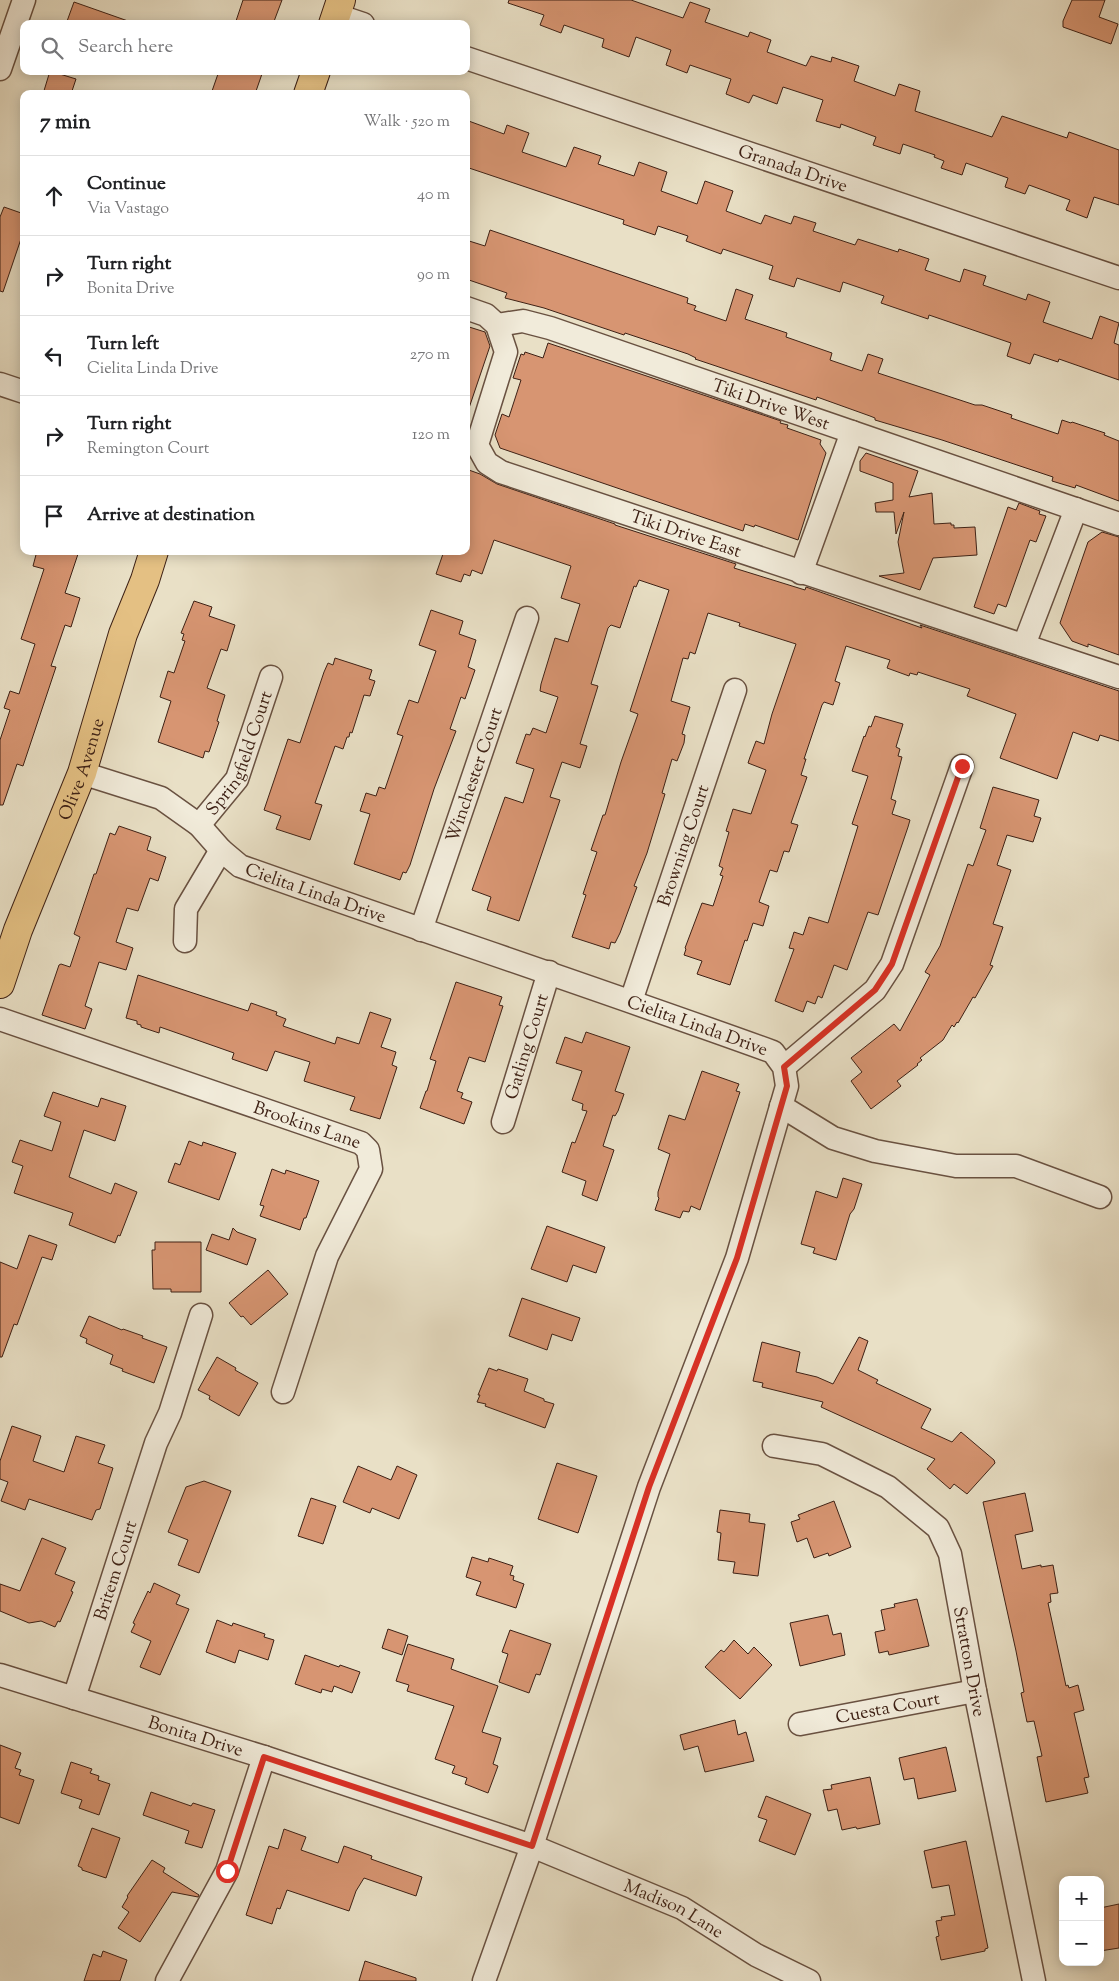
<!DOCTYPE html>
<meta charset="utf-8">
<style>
:root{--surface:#fff;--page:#f6f6f6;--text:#202124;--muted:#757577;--line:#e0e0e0}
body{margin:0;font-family:"Sorts Mill Goudy",serif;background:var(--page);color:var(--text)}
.controls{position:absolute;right:15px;bottom:15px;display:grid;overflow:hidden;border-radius:10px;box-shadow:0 2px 12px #0003}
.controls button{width:45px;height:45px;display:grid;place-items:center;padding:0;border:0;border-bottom:1px solid var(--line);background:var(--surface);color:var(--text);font:25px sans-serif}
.stop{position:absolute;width:15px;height:15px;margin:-11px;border:4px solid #d93025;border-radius:50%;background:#fff}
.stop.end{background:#d93025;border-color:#fff;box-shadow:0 1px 5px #0008}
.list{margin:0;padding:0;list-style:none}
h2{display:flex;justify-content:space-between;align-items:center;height:65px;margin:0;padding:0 20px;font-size:21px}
h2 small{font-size:16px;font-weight:400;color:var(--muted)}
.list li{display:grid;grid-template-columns:32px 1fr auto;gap:15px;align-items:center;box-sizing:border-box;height:80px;padding:0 20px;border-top:1px solid var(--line)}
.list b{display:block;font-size:19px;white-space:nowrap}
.list p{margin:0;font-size:16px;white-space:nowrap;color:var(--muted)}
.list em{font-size:16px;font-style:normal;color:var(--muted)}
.icon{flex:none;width:28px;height:28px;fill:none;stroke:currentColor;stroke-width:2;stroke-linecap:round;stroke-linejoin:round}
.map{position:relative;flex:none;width:1119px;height:1981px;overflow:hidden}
.search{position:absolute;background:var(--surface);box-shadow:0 2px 12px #0003;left:20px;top:20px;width:450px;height:55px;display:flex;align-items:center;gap:12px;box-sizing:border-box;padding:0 18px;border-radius:10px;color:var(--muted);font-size:19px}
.panel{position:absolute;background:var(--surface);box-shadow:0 2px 12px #0003;left:20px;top:90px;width:450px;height:465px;border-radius:10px}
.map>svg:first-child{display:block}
.building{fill:#d79572;stroke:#3e2115}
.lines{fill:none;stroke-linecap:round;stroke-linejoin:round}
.minor-casing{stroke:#695141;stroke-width:25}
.major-casing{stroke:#3e2115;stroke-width:30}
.minor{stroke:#f1ebda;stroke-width:22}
.major{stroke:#e4c083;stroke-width:28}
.route{stroke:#d93025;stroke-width:6}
.labels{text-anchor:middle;stroke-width:4.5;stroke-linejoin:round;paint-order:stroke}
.street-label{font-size:18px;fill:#3e2115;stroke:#f1ebda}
</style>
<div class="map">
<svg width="1119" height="1981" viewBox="0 0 1119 1981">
<rect width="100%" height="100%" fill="#e9e0c6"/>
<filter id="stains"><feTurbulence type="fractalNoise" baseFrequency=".004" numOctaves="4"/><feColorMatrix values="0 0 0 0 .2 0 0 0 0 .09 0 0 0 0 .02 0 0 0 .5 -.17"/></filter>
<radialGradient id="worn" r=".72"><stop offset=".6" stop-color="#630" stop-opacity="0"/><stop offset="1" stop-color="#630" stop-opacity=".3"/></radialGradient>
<g class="building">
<polygon points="243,0 282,0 273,24 235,24"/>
<polygon points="509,0 631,0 683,18 690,2 710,9 705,22 748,37 750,32 771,40 767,52 806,66 811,56 831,62 832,57 859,66 854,81 895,96 899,84 920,91 915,111 992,137 1002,116 1067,138 1069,132 1119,150 1119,205 1094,197 1087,218 1066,210 1070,200 1029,185 1025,194 1005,187 1008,178 966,163 962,175 941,168 944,161 934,157 935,155 903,144 900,154 873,145 876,137 841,124 840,128 816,121 823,100 783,87 777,104 753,95 749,103 726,94 731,79 690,65 687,73 666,65 671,50 636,37 629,57 602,47 604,39 564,25 561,33 540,25 544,15 508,3"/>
<polygon points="1072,0 1105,0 1099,17 1118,24 1111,44 1063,27 1063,21"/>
<polygon points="74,2 128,21 128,24 66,24"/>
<polygon points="50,71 76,79 71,94 43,94"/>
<polygon points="219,71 263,71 255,94 211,94"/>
<polygon points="466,120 504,134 507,125 529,133 522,152 566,167 574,147 601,156 598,164 634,176 639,162 667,172 661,191 697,204 705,181 733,191 726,211 761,224 765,215 791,224 794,216 816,223 813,231 855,245 858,239 898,252 899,249 929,259 925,270 960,282 964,269 986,276 983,285 1026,300 1028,294 1050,302 1043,322 1092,339 1100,316 1119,323 1114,343 1119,345 1119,380 1059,359 1058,362 1034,354 1030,364 1007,356 1011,343 929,315 928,319 881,303 884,296 843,282 840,292 797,278 794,287 769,279 773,266 723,249 721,254 686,241 688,236 658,226 655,235 623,224 624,220 466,167"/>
<polygon points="4,207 24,214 24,230 3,292 0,291 0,217"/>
<polygon points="490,230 688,298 687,303 696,306 694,310 726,321 736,289 753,295 745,319 787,333 786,337 832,353 830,360 862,371 868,354 883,359 878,373 975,405 982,405 1012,415 1011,418 1058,434 1062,420 1071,423 1072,422 1105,433 1104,435 1119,441 1119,501 1076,485 1075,488 1052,481 1053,477 942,440 875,420 875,418 870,416 817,397 816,400 716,366 695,359 696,358 688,354 625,333 624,335 544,308 505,298 507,293 466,279 466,240 485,246"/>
<polygon points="466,326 485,332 490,346 469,408 466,407"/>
<polygon points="548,343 781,421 780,423 788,425 787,428 821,440 820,444 826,453 798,540 755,525 754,527 745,524 743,531 500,448 495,435 502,414 509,417 521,380 513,378 521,354 524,355 525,352 543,358"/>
<polygon points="866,453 918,471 909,497 932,493 934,524 951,523 951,525 954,525 954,528 975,527 977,555 933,558 920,590 879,576 904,573 898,542 904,512 896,534 894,512 876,512 875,503 893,500 893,483 860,471 860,461"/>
<polygon points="466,469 480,474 497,484 615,524 615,525 736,564 734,568 805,590 806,587 922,628 920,625 1119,691 1119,741 1100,735 1098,741 1073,732 1057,779 1000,758 1016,714 967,696 970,689 918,672 917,675 910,673 909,676 887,668 890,660 846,646 835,681 840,683 833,705 824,702 822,705 804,759 806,759 801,775 807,777 791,823 798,825 789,852 784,851 777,872 770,870 759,902 769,906 763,926 753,923 747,941 745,940 730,985 697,974 702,961 684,955 686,949 685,948 702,903 713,906 723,876 720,875 723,868 719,866 729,832 726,831 733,809 751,814 766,770 748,763 750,757 756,741 764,744 772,714 796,644 739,626 740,623 708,613 695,654 690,652 688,659 683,658 671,701 690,707 682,734 685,735 684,743 677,761 672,759 662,793 665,794 647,853 634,886 637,887 620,933 615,943 611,942 609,949 572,937 586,895 583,894 597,852 591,850 603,815 605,815 621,762 638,714 630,711 669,590 639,580 636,587 634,586 620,628 611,625 608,628 591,684 598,686 580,744 587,746 580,768 562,762 550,797 560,800 519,921 487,910 491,897 472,890 505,797 523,803 534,769 516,763 526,734 530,735 533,728 546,733 558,697 540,691 541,684 555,638 568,642 580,604 561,598 571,566 494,540 482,574 472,570 470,576 464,574 461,582 436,574 444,551 466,551"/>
<polygon points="1019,503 1040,511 1039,514 1046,516 1036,542 1030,540 1006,607 998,604 994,614 974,607 1008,507 1016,510"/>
<polygon points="1102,532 1119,537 1119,655 1088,644 1088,647 1072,641 1060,623 1088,542"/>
<polygon points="37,551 79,551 65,593 80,598 71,627 65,625 51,666 56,667 23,766 17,764 3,805 0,805 0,740 10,710 4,708 10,691 19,694 35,644 21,639 44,569 33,566"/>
<polygon points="194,601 212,607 209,616 235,625 227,651 221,649 207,688 225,695 217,721 219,722 209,752 205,751 203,758 158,742 171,701 160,697 168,671 174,673 185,641 182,640 184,634 181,633"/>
<polygon points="431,610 463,621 459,634 476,640 468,667 475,670 465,699 461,697 450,729 456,731 434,789 410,865 406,873 403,872 400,880 354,864 370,814 360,811 366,793 376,796 379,787 385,789 403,736 397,734 409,700 418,703 436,651 419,645"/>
<polygon points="335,658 372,670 369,679 375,681 370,696 364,695 352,733 350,732 349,737 347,737 343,749 335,746 315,803 322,805 310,840 276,829 281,816 264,810 288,739 300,743 324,672 328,663 333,665"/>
<polygon points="875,716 903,724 896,747 900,749 898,756 902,757 891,799 896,801 892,814 910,820 908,827 878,915 868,912 847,970 834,965 822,998 818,996 815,1004 807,1001 803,1012 775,1001 794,949 789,948 794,932 803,935 809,917 828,923 858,826 852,824 868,776 852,771 864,736 865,737 869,726 871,727"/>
<polygon points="993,787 1039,800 1034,816 1041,818 1033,842 1007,835 997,865 1011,870 993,924 1003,927 990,965 993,966 975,998 973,997 958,1023 957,1022 954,1027 952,1025 943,1040 920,1058 922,1060 917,1064 918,1065 897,1081 901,1086 871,1109 851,1081 862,1072 851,1058 894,1024 900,1031 919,996 930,975 925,972 940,946 968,864 973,866 986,830 980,828"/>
<polygon points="119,826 151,837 147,850 166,857 158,881 150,878 138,911 127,908 116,942 133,948 126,970 99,962 85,1006 92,1009 85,1029 42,1015 59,965 61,964 70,967 80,937 74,934 94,874 96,874 110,833 115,835"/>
<polygon points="138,975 248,1011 251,1003 277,1012 276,1015 286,1019 283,1026 335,1044 337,1037 359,1044 370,1012 391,1019 381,1047 396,1052 392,1065 397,1067 380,1119 350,1110 355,1097 304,1081 310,1062 275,1051 267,1071 232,1059 234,1053 160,1027 159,1033 141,1027 141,1025 137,1024 137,1021 126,1018"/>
<polygon points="456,982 502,997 499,1005 503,1006 485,1062 469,1057 457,1091 463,1093 461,1098 472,1102 464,1124 420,1108 426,1091 427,1091 436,1061 430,1059"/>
<polygon points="586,1032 630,1047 615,1091 624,1094 618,1111 615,1116 613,1115 603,1146 614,1150 597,1201 582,1195 586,1181 562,1172 572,1142 575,1143 587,1111 582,1110 583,1104 572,1100 582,1071 556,1063 565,1037 582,1043"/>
<polygon points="702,1071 739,1084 736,1091 740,1092 700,1210 691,1206 689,1212 683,1211 680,1218 655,1210 659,1198 658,1197 658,1192 670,1154 658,1149 669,1115 685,1120"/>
<polygon points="53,1092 98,1107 101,1098 126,1106 115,1141 84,1130 69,1177 111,1194 115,1183 137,1192 120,1236 118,1235 115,1243 69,1225 73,1213 14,1193 23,1166 12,1162 20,1140 52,1151 61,1122 44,1116"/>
<polygon points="189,1141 202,1146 203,1142 236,1153 219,1200 168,1182 175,1163 180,1165"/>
<polygon points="272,1169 285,1174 286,1170 319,1181 306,1218 304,1218 300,1230 260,1216 264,1206 260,1205"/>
<polygon points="843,1178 862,1184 854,1209 850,1214 836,1260 813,1253 815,1248 801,1244 816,1191 837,1198"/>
<polygon points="547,1226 605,1247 596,1273 573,1265 567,1282 531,1269"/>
<polygon points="233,1228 237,1232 256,1239 247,1265 206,1250 212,1234 229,1240"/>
<polygon points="29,1235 57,1245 52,1260 42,1257 17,1325 14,1324 2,1357 0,1357 0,1262 17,1269"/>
<polygon points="155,1242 201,1242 201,1292 171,1292 171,1289 153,1289 152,1250 155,1250"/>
<polygon points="268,1270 288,1294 251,1325 243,1316 241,1317 229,1303"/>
<polygon points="522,1298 580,1318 572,1341 552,1334 547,1350 509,1336"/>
<polygon points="89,1316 122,1330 123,1329 143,1336 142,1338 167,1347 154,1383 122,1371 123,1369 110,1364 113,1355 86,1343 87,1339 80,1336"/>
<polygon points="859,1337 868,1341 858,1370 878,1380 876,1383 931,1409 921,1428 952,1442 961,1432 994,1460 995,1463 967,1494 954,1484 950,1489 927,1469 935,1459 821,1407 823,1402 762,1387 763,1383 753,1381 762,1342 800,1352 796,1372 817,1377 833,1384"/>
<polygon points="217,1357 236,1368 235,1370 258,1383 239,1416 209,1399 210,1396 198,1390"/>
<polygon points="489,1368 497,1371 498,1369 528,1379 524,1391 544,1399 544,1401 554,1404 545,1428 485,1406 486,1404 477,1402 480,1395 478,1395"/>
<polygon points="12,1426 41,1436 33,1461 64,1472 76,1436 105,1445 98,1463 113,1468 100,1509 96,1510 92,1520 29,1499 25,1510 1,1501 8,1482 0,1479 0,1461"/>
<polygon points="557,1463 597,1476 578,1533 538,1519"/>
<polygon points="358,1466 391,1480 397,1466 417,1475 399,1519 372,1508 370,1513 343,1502"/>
<polygon points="204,1481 231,1491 199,1573 178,1565 188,1540 168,1532 186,1487"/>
<polygon points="1025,1493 1033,1531 1015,1535 1022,1569 1041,1565 1041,1567 1053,1565 1058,1593 1050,1594 1051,1602 1048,1603 1066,1686 1068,1685 1069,1688 1078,1685 1084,1710 1074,1713 1089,1777 1084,1778 1088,1793 1046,1802 1037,1757 1042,1756 1034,1721 1027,1722 1021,1693 1024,1692 1016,1651 983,1502"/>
<polygon points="311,1498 336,1506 323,1544 298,1536"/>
<polygon points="834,1501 851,1547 829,1556 828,1553 814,1558 807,1538 797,1542 791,1522 800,1519 798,1515"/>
<polygon points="720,1510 750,1514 749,1522 765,1524 758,1576 733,1573 735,1562 718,1560 721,1533 717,1532"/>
<polygon points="42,1538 66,1548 55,1574 75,1582 71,1591 73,1592 60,1622 58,1621 55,1627 41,1621 29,1623 0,1611 0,1584 20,1591"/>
<polygon points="472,1557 488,1562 489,1558 513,1566 510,1575 514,1576 513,1580 524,1584 516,1608 476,1595 481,1582 466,1577"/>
<polygon points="154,1583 180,1595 176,1604 189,1609 160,1675 140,1667 151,1641 131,1632 135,1624 133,1623 148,1591 150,1593"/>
<polygon points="917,1599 929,1646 889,1655 888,1651 879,1653 875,1632 885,1630 881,1610 895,1607 894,1604"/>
<polygon points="828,1615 833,1635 841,1633 845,1655 800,1666 790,1623"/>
<polygon points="217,1620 232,1626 233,1623 265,1634 264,1637 274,1640 268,1660 239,1650 235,1663 206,1652"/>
<polygon points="388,1629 408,1636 402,1655 382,1648"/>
<polygon points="510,1630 551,1644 540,1675 536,1674 529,1693 499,1682 508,1654 502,1652"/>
<polygon points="734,1640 748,1654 754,1647 772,1665 740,1699 705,1667 721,1650 724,1652"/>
<polygon points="408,1644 454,1659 451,1669 498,1686 482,1732 501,1738 493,1764 498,1766 488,1793 465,1784 467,1778 452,1773 455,1766 435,1759 454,1706 407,1691 409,1685 396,1681"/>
<polygon points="305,1655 339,1667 340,1665 360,1672 352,1693 334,1686 332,1692 322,1689 321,1693 295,1684"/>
<polygon points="735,1720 738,1735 746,1732 754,1761 705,1772 698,1746 684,1750 680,1735"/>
<polygon points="0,1745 21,1753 15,1768 21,1770 19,1775 34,1780 19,1824 0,1817"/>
<polygon points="946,1747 956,1791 918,1799 914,1778 904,1780 899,1758"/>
<polygon points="71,1762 92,1769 90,1773 99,1776 98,1780 110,1784 99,1815 79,1808 82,1800 61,1793"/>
<polygon points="870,1777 880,1824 857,1829 856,1827 842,1830 837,1809 828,1811 823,1790 832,1789 831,1785"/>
<polygon points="151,1792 191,1806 193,1803 215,1810 202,1848 185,1843 189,1831 143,1815"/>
<polygon points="766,1796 811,1814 795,1855 759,1841 767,1820 758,1817"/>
<polygon points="92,1828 120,1838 106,1878 82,1870 82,1868 78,1866"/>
<polygon points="284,1829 306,1837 301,1850 338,1863 344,1846 372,1856 371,1859 422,1877 416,1896 364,1878 356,1891 349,1911 287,1890 280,1909 277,1908 272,1924 246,1915 269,1846 278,1849"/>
<polygon points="966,1841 988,1948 985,1949 985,1951 941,1960 936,1937 939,1936 936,1921 942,1920 941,1917 955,1915 949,1885 932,1888 924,1851"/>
<polygon points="152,1860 165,1868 163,1872 199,1895 198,1897 172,1892 140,1942 118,1928 129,1912 122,1907 128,1897 127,1896"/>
<polygon points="1119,1904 1119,1948 1100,1951 1100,1908"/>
<polygon points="103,1951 127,1960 120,1981 84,1981 93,1954 101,1957"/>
<polygon points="365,1961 416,1978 416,1981 359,1981"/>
</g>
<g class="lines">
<g class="minor-casing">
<g id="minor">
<polyline points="336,15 363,24"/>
<path id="s1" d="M466,58L1119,278"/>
<polyline points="0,69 24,0"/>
<path id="s2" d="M466,308L486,315L497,325L506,352L477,445L487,463L501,472L1119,677"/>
<path id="s3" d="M497,325L523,321L550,328L1119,524"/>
<polyline points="0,384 24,392"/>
<polyline points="801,573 852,432"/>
<polyline points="1024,645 1076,509"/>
<path id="s4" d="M82,773L161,798L199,825L221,850L240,866C417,929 596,988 773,1052L784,1067L787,1086L737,1258L649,1487L532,1846L484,1981"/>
<path id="s5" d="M199,825L237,779L271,677"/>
<path id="s6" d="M421,930L527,618"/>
<polyline points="185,941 186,909 221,850"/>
<path id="s7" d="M631,1001L735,690"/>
<path id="s8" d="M0,1019L361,1143L368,1150L371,1169L327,1256L283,1392"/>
<polyline points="784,1067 875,990 892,964 962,766"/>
<polyline points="781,1106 833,1138 875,1151 956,1166 1016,1166 1100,1197"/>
<path id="s9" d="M503,1122L549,972"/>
<path id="s10" d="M774,1446L822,1454L888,1487L938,1528L950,1554L975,1691L1034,1981"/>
<path id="s11" d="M0,1675L264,1757L532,1846L682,1908L756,1955L809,1981"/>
<path id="s12" d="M74,1698L156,1443L170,1413L201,1315"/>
<path id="s13" d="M800,1724L975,1691"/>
<polyline points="167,1981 227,1871 264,1757"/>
</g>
</g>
<g class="major-casing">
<g id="major">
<polyline points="333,24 341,0"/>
<polyline points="308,94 316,71"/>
<path id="s14" d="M0,984L18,930L82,773L123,634L145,580L154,551"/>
</g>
</g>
<use href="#minor" class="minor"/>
<use href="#major" class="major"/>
</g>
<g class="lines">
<polyline class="route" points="227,1871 264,1757 532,1846 649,1487 737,1258 787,1086 784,1067 875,990 892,964 962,766"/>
</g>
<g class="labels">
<g class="street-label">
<text dy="6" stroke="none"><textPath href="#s1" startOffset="345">Granada Drive</textPath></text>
<text dy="6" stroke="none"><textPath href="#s3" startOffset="288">Tiki Drive West</textPath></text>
<text dy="6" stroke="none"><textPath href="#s2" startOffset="394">Tiki Drive East</textPath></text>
<text dy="6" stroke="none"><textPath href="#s5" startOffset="84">Springfield Court</textPath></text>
<text dy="6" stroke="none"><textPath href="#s14" startOffset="230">Olive Avenue</textPath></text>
<text dy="6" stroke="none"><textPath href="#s6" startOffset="164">Winchester Court</textPath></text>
<text dy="6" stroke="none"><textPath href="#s7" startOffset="164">Browning Court</textPath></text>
<text dy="6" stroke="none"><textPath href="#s4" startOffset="268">Cielita Linda Drive</textPath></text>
<text dy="6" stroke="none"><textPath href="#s4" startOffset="672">Cielita Linda Drive</textPath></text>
<text dy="6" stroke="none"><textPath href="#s9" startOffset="79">Gatling Court</textPath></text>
<text dy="6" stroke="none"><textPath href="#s8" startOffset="325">Brookins Lane</textPath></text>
<text dy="6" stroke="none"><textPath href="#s12" startOffset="134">Britem Court</textPath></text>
<text dy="6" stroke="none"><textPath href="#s10" startOffset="325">Stratton Drive</textPath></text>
<text dy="6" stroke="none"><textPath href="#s13" startOffset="89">Cuesta Court</textPath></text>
<text dy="6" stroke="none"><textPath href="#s11" startOffset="205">Bonita Drive</textPath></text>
<text dy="6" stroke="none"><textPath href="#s11" startOffset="714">Madison Lane</textPath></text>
</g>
</g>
<rect width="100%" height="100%" filter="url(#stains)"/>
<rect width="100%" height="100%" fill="url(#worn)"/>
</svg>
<div class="controls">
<button>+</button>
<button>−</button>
</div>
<div class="stop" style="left:227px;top:1871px"></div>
<div class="stop end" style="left:962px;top:766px"></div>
<div class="search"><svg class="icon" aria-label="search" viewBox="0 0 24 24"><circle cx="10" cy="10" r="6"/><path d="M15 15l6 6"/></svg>Search here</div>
<section class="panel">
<h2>7 min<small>Walk · 520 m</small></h2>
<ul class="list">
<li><svg class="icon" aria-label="ahead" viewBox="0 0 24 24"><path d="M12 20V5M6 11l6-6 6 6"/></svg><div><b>Continue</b><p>Via Vastago</p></div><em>40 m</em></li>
<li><svg class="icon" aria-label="right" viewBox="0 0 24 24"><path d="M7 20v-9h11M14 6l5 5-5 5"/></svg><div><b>Turn right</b><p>Bonita Drive</p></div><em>90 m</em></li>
<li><svg class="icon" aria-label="left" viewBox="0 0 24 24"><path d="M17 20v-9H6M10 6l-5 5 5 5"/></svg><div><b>Turn left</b><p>Cielita Linda Drive</p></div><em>270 m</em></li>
<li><svg class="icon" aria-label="right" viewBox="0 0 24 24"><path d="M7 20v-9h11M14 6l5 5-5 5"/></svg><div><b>Turn right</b><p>Remington Court</p></div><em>120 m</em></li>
<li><svg class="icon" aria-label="arrive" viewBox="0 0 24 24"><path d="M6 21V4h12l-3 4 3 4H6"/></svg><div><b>Arrive at destination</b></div></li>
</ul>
</section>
</div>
